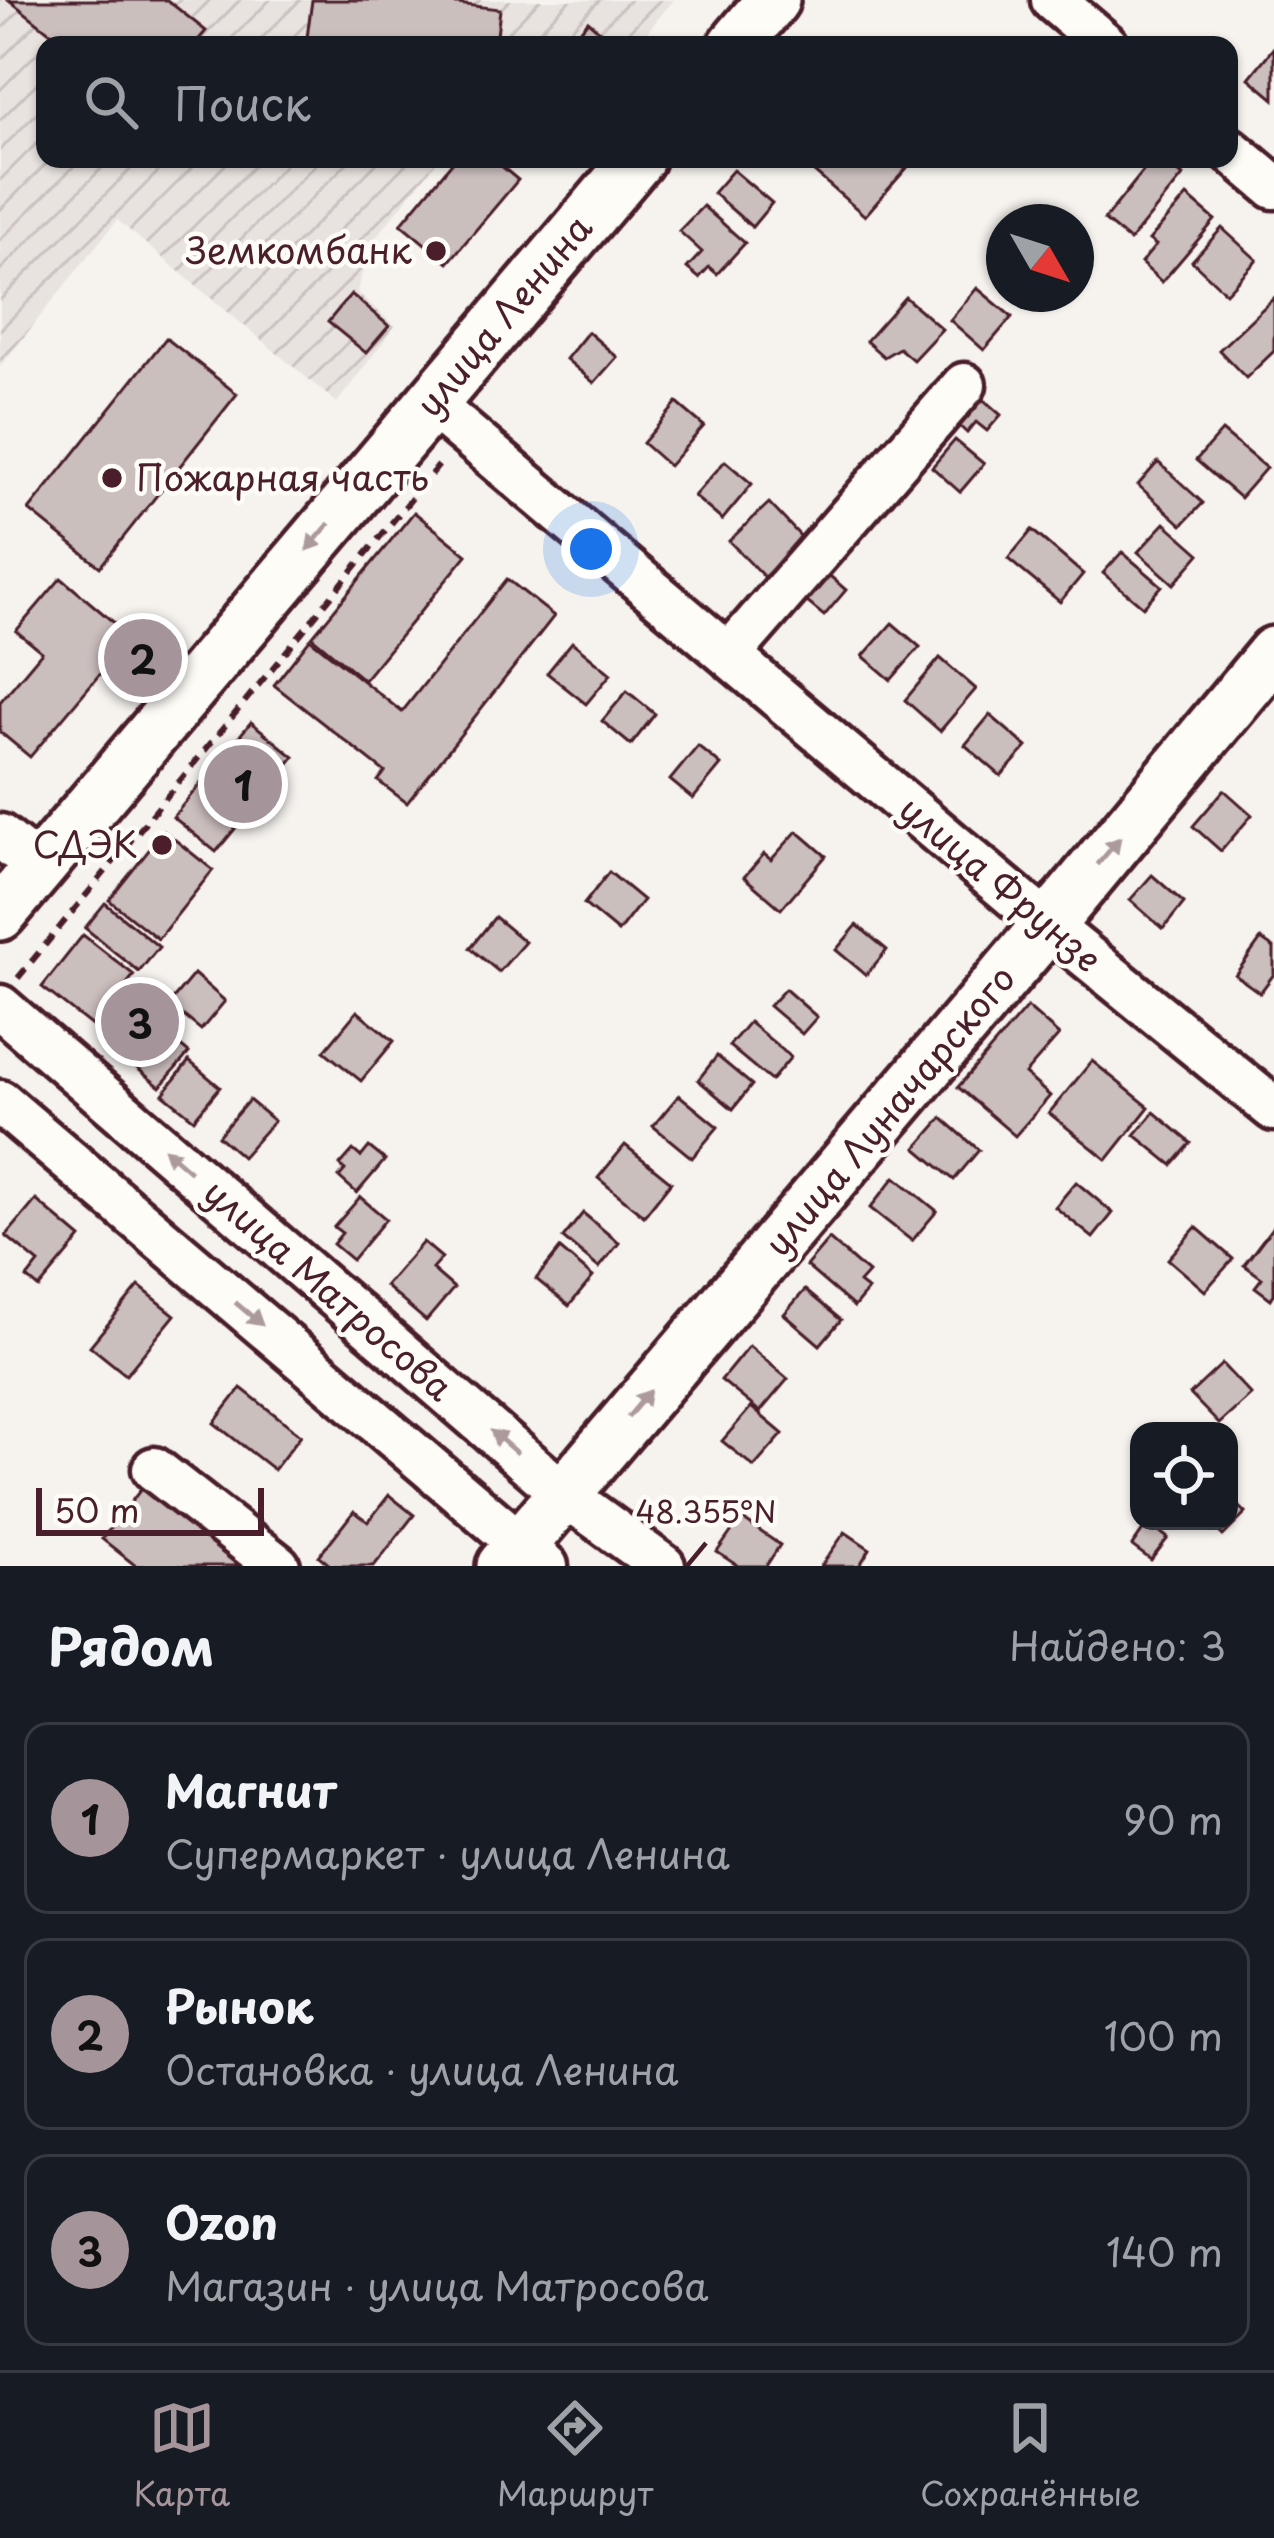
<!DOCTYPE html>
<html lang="ru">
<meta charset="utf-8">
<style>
:root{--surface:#171b24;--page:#20242c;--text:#f1f3f6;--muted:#9ea1a6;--line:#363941;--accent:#a6949b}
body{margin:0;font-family:"Playpen Sans",sans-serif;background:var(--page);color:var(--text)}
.controls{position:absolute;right:36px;bottom:36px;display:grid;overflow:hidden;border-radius:24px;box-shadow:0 3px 9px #0004}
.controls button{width:108px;height:108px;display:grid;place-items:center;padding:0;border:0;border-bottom:3px solid var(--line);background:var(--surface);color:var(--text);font:60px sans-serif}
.compass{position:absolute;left:986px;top:204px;width:108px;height:108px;border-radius:50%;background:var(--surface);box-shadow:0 3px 9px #0004;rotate:129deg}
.scale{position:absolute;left:36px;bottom:30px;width:228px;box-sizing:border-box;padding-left:12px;border:6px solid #4a1f2b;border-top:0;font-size:33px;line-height:42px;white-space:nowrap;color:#4a1f2b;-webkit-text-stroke:9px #fdfcf7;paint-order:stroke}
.you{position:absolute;left:591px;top:549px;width:42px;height:42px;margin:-30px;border:9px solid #fff;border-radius:50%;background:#1a73e8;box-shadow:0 0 0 18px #1a73e833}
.badge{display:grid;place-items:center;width:78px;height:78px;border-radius:50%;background:var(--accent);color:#111;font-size:39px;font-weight:700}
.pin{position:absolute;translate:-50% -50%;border:6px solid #fff;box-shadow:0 3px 12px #0006}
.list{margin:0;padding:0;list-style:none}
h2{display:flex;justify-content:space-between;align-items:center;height:156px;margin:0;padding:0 48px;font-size:51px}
h2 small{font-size:39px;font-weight:400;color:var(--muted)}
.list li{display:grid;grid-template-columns:78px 1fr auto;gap:36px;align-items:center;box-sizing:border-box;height:192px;margin:0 24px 24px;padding:0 24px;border:3px solid var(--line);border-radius:24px}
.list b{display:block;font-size:45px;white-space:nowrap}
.list p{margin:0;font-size:39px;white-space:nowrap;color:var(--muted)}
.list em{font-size:39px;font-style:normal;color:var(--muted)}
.icon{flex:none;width:66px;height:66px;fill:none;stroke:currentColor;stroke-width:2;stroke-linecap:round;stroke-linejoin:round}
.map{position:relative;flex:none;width:1274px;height:1566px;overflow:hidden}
.search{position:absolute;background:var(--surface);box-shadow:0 3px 9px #0004;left:36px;right:36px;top:36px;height:132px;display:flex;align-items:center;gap:30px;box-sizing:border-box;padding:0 42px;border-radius:24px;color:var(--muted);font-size:45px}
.sheet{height:804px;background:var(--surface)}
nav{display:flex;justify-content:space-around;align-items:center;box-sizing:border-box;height:168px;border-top:3px solid var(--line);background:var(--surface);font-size:33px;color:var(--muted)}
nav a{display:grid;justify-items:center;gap:6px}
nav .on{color:var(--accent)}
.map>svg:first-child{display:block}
.industrial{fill:url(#industrial-furrows)}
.building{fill:#cbbfbe;stroke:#4a1f2b;stroke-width:3}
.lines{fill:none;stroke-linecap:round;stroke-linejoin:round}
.minor-casing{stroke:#4a1f2b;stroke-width:51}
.major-casing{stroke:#4a1f2b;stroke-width:60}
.path{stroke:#4a1f2b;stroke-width:6;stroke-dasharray:12 9;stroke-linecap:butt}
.minor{stroke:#fdfcf7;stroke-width:42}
.major{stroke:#fdfcf7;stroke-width:51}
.oneway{fill:#ac999b}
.ticks{fill:none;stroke:#4a1f2b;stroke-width:4.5}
.poi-dot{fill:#4a1f2b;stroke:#fdfcf7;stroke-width:4.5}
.labels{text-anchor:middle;stroke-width:9;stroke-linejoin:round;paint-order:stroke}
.poi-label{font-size:36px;fill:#4a1f2b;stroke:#fdfcf7;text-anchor:end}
.street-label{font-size:36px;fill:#4a1f2b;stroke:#fdfcf7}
.ticks-label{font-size:30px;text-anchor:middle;fill:#4a1f2b;stroke:#fdfcf7;stroke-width:9;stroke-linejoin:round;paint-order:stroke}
</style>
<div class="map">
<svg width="1274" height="1566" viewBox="0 0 1274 1566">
<defs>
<pattern id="industrial-furrows" width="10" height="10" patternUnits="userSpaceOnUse" patternTransform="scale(3)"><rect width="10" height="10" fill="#e9e3e0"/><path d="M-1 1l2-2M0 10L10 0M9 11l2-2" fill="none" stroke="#c9c2c0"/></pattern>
</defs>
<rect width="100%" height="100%" fill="#f6f3ef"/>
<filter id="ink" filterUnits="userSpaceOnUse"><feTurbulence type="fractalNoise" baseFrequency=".00833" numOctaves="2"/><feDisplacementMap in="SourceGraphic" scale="24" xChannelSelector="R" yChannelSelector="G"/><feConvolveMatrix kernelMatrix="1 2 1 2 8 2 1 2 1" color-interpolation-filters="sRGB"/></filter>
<g filter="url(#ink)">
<polygon class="industrial" points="0,0 674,0 636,45 584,45 566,30 548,45 45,45 45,159 439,159 370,245 357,292 395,326 337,403 117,220 0,367"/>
<g class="building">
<polygon points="9,0 167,0 206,31 194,45 66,45"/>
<polygon points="312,0 423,0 500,9 496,45 306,45"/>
<polygon points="588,21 616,45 568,45"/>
<polygon points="1274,47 1274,99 1249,78"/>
<polygon points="455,159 493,159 518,180 448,263 401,224"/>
<polygon points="799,159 909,159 912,162 865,216"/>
<polygon points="1153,159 1162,159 1183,176 1130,241 1104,220"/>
<polygon points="733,170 772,203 752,227 713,193"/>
<polygon points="1187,196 1215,220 1162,282 1141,263 1156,245 1149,240"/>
<polygon points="703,206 745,243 717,274 709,267 699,278 687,268 702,252 679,231"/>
<polygon points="1222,228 1257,260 1226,293 1192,261"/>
<polygon points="977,288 1012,317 984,350 950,320"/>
<polygon points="351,294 389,326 366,353 328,322"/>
<polygon points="905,297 942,329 913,360 899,348 884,357 866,341"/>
<polygon points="1274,298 1274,351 1246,378 1219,350"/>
<polygon points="588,332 617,357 594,383 566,359"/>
<polygon points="166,338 237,394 100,567 29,510"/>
<polygon points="976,393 1001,415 987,431 976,422 967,433 952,419"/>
<polygon points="677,403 704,426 669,466 643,443"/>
<polygon points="1222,431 1266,468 1240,498 1196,460"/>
<polygon points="955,440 984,464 960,492 932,467"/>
<polygon points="725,461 752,484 722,520 694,496"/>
<polygon points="1158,462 1203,503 1182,525 1138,485"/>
<polygon points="769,503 804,540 764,577 729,541"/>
<polygon points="414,512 467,555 364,680 312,637"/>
<polygon points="1165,523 1200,554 1174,584 1138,552"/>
<polygon points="1032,530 1083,574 1060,602 1008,559"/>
<polygon points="1122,552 1162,586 1143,607 1103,573"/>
<polygon points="823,570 846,590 824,616 801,597"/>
<polygon points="61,578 131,637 30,757 0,732 0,702 42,652 16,631"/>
<polygon points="507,579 554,616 407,803 378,781 385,772 274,685 310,639 402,712"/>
<polygon points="892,623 920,647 891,680 863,656"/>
<polygon points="572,642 611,674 586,704 547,673"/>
<polygon points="940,658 976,689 940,731 905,700"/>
<polygon points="627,691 655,714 631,745 602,721"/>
<polygon points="990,715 1027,747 1001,776 965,745"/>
<polygon points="251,722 294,757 216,852 173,817"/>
<polygon points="698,746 721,765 693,799 670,780"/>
<polygon points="1224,790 1252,815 1221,851 1193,826"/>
<polygon points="164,831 213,870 158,939 109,900"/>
<polygon points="797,831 826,856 781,909 744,877 764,854 771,860"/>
<polygon points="609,872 643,900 618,932 584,904"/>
<polygon points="1152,875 1184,903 1163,929 1130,900"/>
<polygon points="105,903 159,947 139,972 85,928"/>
<polygon points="495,917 525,942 499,972 470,948"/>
<polygon points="857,925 887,950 866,975 836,950"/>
<polygon points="83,935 134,975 93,1027 42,987"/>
<polygon points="1261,939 1274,948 1274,974 1260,993 1235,975"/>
<polygon points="194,974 225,1001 201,1030 169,1004"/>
<polygon points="785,989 817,1017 802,1034 769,1006"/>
<polygon points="1027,1007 1059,1035 1025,1074 1050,1096 1015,1136 958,1087"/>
<polygon points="357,1011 394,1041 361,1081 324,1051"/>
<polygon points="140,1013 189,1053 160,1087 111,1047"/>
<polygon points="749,1022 791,1057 771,1081 729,1046"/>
<polygon points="717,1056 752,1085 733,1109 698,1080"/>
<polygon points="189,1061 220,1087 194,1119 163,1094"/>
<polygon points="1092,1061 1149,1107 1107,1160 1049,1113"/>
<polygon points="679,1095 718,1127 692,1158 653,1126"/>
<polygon points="249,1100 274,1121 242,1157 218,1136"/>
<polygon points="1154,1112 1191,1143 1172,1165 1135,1135"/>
<polygon points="942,1118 979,1150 954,1180 916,1148"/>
<polygon points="625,1145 671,1182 644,1216 598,1178"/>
<polygon points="369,1147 385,1160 357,1193 339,1177 345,1170 340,1165 353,1150 361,1157"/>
<polygon points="895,1177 937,1211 912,1241 870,1208"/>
<polygon points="1076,1182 1113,1213 1093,1238 1055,1207"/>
<polygon points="360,1197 386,1219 352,1260 333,1244 342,1233 334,1227"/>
<polygon points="36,1200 81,1238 39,1288 27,1278 39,1263 6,1236"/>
<polygon points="583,1213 619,1243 599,1268 563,1238"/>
<polygon points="1274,1225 1274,1294 1271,1299 1255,1287 1262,1278 1244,1265"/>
<polygon points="1196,1227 1233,1259 1205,1291 1168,1259"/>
<polygon points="829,1239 868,1273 859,1283 868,1290 854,1307 806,1266"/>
<polygon points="423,1242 442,1258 432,1269 454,1288 426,1321 385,1286"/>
<polygon points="560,1249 593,1277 569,1306 536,1279"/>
<polygon points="139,1286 175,1315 126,1375 90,1346"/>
<polygon points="805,1290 841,1320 820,1345 784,1314"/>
<polygon points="749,1346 788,1379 760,1412 721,1380"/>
<polygon points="1222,1364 1251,1395 1219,1424 1190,1394"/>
<polygon points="241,1388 301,1435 274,1470 214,1423"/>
<polygon points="751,1407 783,1434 754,1467 722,1441"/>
<polygon points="145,1484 250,1566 136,1566 102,1539"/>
<polygon points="389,1495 414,1515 374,1566 331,1566 319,1556 354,1511 368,1522"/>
<polygon points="1229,1496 1246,1513 1223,1536 1208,1521 1229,1521"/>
<polygon points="741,1518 780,1545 766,1566 738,1566 717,1552"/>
<polygon points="1148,1523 1168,1538 1151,1560 1132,1546"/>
<polygon points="845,1532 870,1549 859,1566 821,1566"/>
</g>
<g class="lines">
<g class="minor-casing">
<g id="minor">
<polyline points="1053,0 1106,45"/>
<polyline points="1229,149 1274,187"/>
<polyline points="430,403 1048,925 1274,1109"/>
<polyline points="729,655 964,385"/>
<polyline points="0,836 39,867"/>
<polyline points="0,1007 564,1494 663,1566"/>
<polyline points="0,1102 546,1566"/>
<polyline points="154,1469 278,1566"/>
</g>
</g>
<g class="major-casing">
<g id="major">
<polyline points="735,45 773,0"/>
<polyline points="0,914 638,159"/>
<polyline points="503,1566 1048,925 1274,653"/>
</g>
</g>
<polyline class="path" points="18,978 444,459"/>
<use href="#minor" class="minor"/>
<use href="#major" class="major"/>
</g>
<defs><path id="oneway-solid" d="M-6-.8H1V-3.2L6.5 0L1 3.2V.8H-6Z" transform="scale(3)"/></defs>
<g class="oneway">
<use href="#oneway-solid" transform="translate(318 537) rotate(130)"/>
<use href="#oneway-solid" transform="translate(1109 851) rotate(-50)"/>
<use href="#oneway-solid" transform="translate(177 1160) rotate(-139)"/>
<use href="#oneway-solid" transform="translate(249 1314) rotate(40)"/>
<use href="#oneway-solid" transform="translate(639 1404) rotate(-50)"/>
<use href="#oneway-solid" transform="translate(504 1442) rotate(-139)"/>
</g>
</g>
<path class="ticks" d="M687,1566L706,1543"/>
<g class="poi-dot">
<circle cx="436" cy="251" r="12"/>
<circle cx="112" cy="478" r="12"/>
<circle cx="162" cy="845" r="12"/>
</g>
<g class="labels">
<g class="poi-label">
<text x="412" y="264">Земкомбанк</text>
<text x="136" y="491" text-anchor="start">Пожарная часть</text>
<text x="138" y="858">СДЭК</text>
</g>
<g class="street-label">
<text transform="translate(504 316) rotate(-50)" y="13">улица Ленина</text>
<text transform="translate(1000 884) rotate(40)" y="13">улица Фрунзе</text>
<text transform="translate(890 1111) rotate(-50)" y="13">улица Луначарского</text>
<text transform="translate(328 1290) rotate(41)" y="13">улица Матросова</text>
</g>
</g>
<g class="ticks-label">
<text x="706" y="1523">48.355°N</text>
</g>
</svg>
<div class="controls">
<button><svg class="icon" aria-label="locate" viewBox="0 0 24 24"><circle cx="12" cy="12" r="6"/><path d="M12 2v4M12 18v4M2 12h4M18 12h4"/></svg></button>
</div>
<svg class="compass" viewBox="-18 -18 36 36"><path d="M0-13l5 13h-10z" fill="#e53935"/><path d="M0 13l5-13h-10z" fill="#9ea1a6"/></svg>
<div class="scale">50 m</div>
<div class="you"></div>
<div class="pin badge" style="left:243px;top:784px">1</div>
<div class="pin badge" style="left:143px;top:658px">2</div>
<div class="pin badge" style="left:140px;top:1022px">3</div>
<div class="search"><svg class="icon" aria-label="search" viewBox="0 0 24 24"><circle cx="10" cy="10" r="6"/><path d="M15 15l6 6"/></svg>Поиск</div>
</div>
<section class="sheet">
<h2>Рядом<small>Найдено: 3</small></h2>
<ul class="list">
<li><span class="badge">1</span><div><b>Магнит</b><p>Супермаркет · улица Ленина</p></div><em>90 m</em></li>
<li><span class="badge">2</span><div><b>Рынок</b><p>Остановка · улица Ленина</p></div><em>100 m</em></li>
<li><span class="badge">3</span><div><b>Ozon</b><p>Магазин · улица Матросова</p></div><em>140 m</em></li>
</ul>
</section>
<nav>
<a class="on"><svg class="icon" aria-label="map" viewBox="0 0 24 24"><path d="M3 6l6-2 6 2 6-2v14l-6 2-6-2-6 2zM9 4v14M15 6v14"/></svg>Карта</a>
<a><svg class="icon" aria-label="directions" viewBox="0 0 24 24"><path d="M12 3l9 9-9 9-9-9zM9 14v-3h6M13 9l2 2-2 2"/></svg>Маршрут</a>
<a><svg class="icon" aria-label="saved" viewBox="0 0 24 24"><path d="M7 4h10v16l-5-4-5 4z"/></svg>Сохранённые</a>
</nav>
